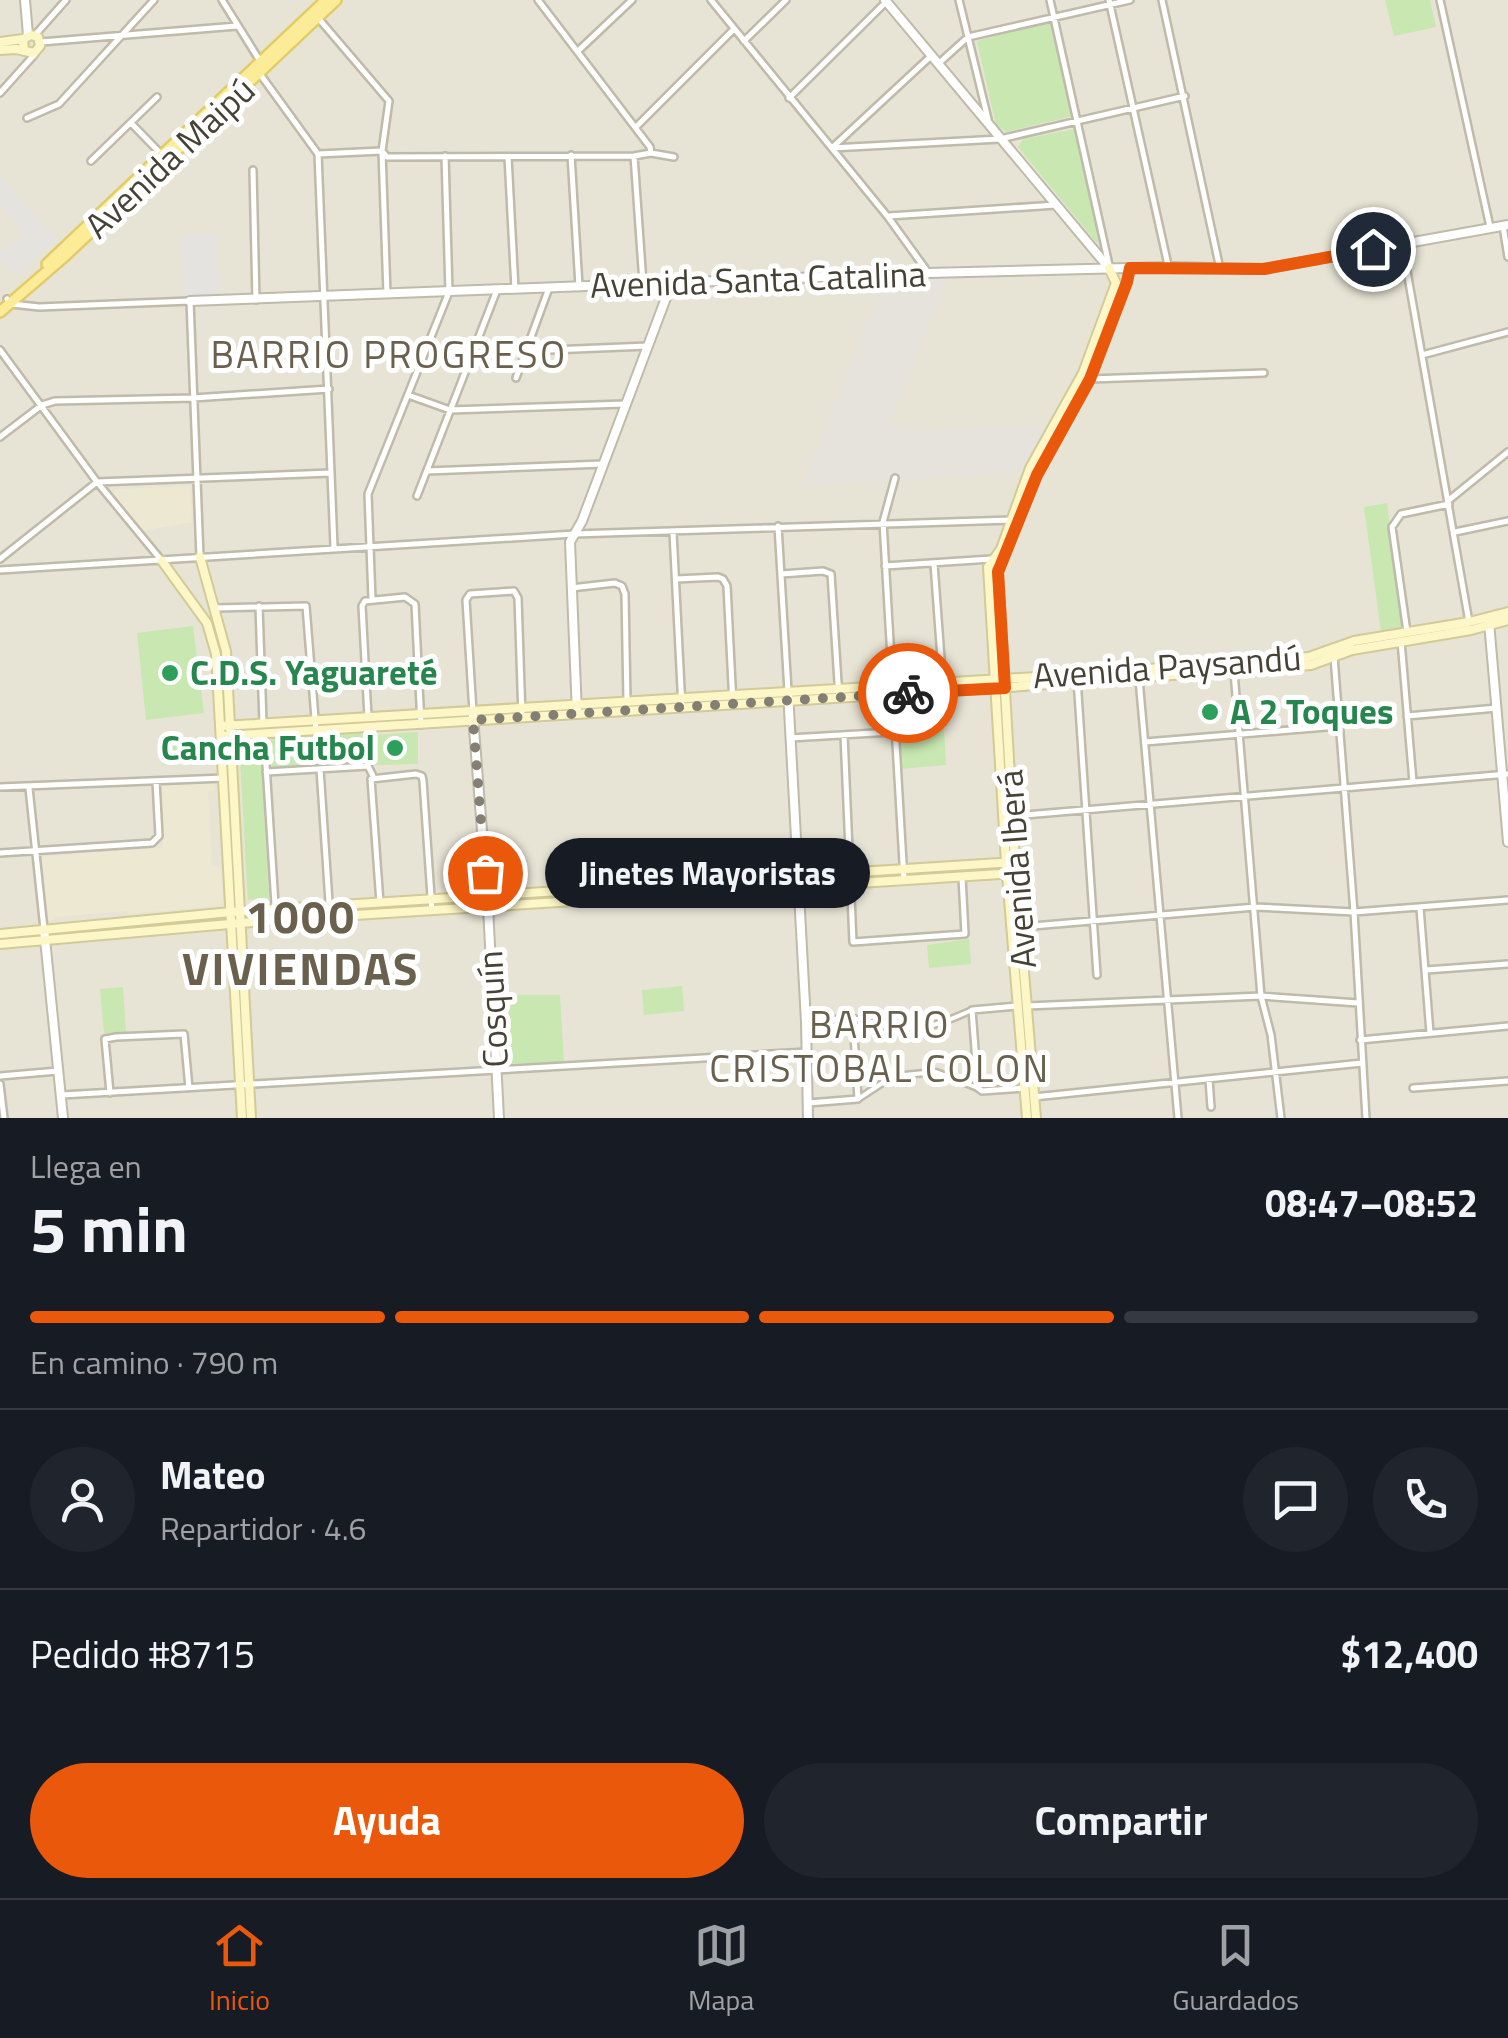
<!DOCTYPE html>
<html lang="es">
<meta charset="utf-8">
<style>
:root{--surface:#171b24;--page:#20242c;--text:#f1f3f6;--muted:#9ea1a6;--line:#363941;--accent:#ea580c}
body{margin:0;font-family:"Titillium Web",sans-serif;background:var(--page);color:var(--text);height:100vh;display:flex;flex-direction:column;font-size:38px;white-space:nowrap}
*{box-sizing:border-box;margin:0}
p{font-size:32px;color:var(--muted)}
.icon{flex:none;width:55px;height:55px;fill:none;stroke:currentColor;stroke-width:2;stroke-linecap:round;stroke-linejoin:round}
.map{position:relative;height:1118px;overflow:hidden}
.drawer{display:flex;flex-direction:column;background:var(--surface);flex:1}
.drawer>*{flex:none}
.pin{position:absolute;display:grid;place-items:center;width:85px;height:85px;color:#fff;margin:-42px;border:5px solid #fff;border-radius:50%;box-shadow:0 2px 10px #0007}
.courier{position:absolute;display:grid;place-items:center;width:100px;height:100px;margin:-50px;border:8px solid #ea580c;border-radius:50%;background:#fff;color:#222;box-shadow:0 2px 12px #0007}
.bubble{position:absolute;height:70px;border-radius:35px;background:var(--surface);box-shadow:0 2px 8px #0004;font-size:32px;font-weight:700;line-height:70px;text-align:center}
.overview em{font-style:normal;font-weight:700}
.overview div{display:flex;flex-direction:column-reverse}
.overview{display:flex;align-items:center;justify-content:space-between;height:170px;padding:0 30px}
h1{font-size:65px;font-weight:700;line-height:75px}
.bar{display:grid;grid-template-columns:repeat(4,1fr);gap:15px 10px;align-content:center;height:120px;padding:0 30px}
.bar i{height:12px;border-radius:8px;background:var(--line)}
.bar .current{background:var(--accent)}
.bar p{grid-column:span 4}
.line{display:flex;align-items:center;gap:25px;padding:0 30px;border-top:2px solid var(--line)}
.line div{flex:1}
.round{display:grid;place-items:center;flex:none;width:105px;height:105px;border-radius:52px;background:var(--page)}
.cta{display:flex;gap:20px;margin-top:auto;padding:20px 30px}
.cta a{flex:1;height:115px;border-radius:60px;background:var(--accent);color:#fff;font-size:40px;font-weight:700;line-height:115px;text-align:center}
.cta a+a{background:var(--page);color:var(--text)}
.menu{display:flex;justify-content:space-around;align-items:center;height:140px;border-top:2px solid var(--line);background:var(--surface);font-size:28px;color:var(--muted)}
.menu a{display:grid;justify-items:center;gap:5px}
.menu .current{color:var(--accent)}
.map>svg:first-child{display:block}
</style>
<div class="map">
<svg width="1508" height="1118" viewBox="0 0 1508 1118">
<rect width="100%" height="100%" fill="#f3f1e7"/>
<path fill="#e7e4d5" d="M0 0H1508V1118H0Z"/>
<path fill="#e6e2dc" d="M948 278 890 422 910 430 1048 426 1023 473 802 486 883 279Z"/>
<path fill="#ece8d1" d="M190 486 192 522 142 531 113 494 116 489Z
M215 781V791L208 792 212 865 221 869 223 901 219 906 127 914 126 911 55 917 54 920 48 921 41 857 163 847 161 784Z"/>
<path fill="#c8e7b1" d="M1385 0H1430L1436 27 1394 36Z
M1048 22 1053 23 1073 116 1006 132 996 125 977 41Z
M1075 129 1101 238 1097 243 1018 147 1023 139Z
M1387 503 1404 628 1381 632 1364 507Z
M193 626 204 713 146 720 137 633Z
M942 692 946 765 899 769 893 697Z
M372 732 373 735 418 732V764L373 765 372 762 272 768 271 738Z
M206 737 208 762 163 765 161 740Z
M260 741 269 898 248 900 239 742Z
M969 939 971 964 929 968 927 945Z
M682 986 684 1011 644 1015 642 990Z
M123 987 126 1032 104 1033 100 989Z
M495 995H560L564 1062 502 1064Z"/>
<path fill="#e4e3df" d="M0 176 57 241 15 276 0 259V251L12 241 21 242 23 232 0 205Z
M217 234 219 295 183 296 181 235Z"/>
<g fill="none" stroke-linecap="round" stroke-linejoin="round">
<defs>
<path id="pedestrian" d="M853 1018C906 1034 921 1033 972 1010
M858 1099 893 1076 936 1072 978 1088"/>
<path id="minor" d="M222 0 260 61
M538 0 650 147 651 153
M711 0 888 217 927 271
M959 0 988 119
M1050 0 1109 265
M1109 0 1168 265
M1162 0 1220 269
M1440 0 1490 227
M319 19 389 101 382 151 387 294
M35 35 66 0
M744 41 786 0
M41 42 237 26
M578 51 632 0
M938 64 968 37 1130 0
M260 74 318 154 334 547
M0 93 35 54
M789 98 886 2
M27 118 59 104 154 0
M131 123 164 157
M636 127 734 29
M834 146 931 56
M832 148 1000 139 1185 96
M318 154 382 151 387 157 634 156 651 153 674 157
M571 155 579 286
M634 156 643 283
M508 157 515 289
M91 161 157 97
M253 170 256 300
M889 216 1056 205
M1503 226 1508 257
M1402 243 1469 622
M7 299 11 304 39 307 190 301 200 557
M0 350 97 482 162 561
M526 351 648 346
M1422 355 1508 332
M516 378 549 288
M1090 379 1264 373
M408 395 450 410 625 404
M0 437 42 405 55 401 193 398 329 389
M427 471 603 464
M895 478 883 522 904 880
M417 496 497 290
M1449 500 1508 452
M778 526 788 691
M673 532 682 708
M1455 532 1508 521
M0 559 97 482 331 473
M934 564 943 685
M885 566 991 559
M0 570 574 534 1011 520
M781 574 823 571 831 574 839 698
M676 579 718 577 723 579 727 586 733 705
M571 588 615 583 622 586 625 594 627 701
M372 599 368 494 449 292 445 156
M259 606 263 723
M216 608 306 606 316 731
M1407 632 1392 527 1401 514 1449 504
M1401 641 1413 782
M1334 657 1354 912 1366 1118
M1234 672 1261 996 1271 1035 1281 1118
M1077 679 1097 975
M1139 679 1178 1118
M473 712 466 600 470 594 514 591 518 598 522 717
M1407 716 1497 708
M368 717 362 606 365 601 405 597 415 604 421 725
M264 734 276 920
M844 735 853 942 965 934 962 877
M790 738 892 732
M1145 742 1338 726
M320 769 330 917
M266 772 368 766 373 776
M0 787 224 778
M29 788 44 929
M1013 816 1508 774
M0 853 152 843 159 836 156 781
M380 903 371 779 416 774 422 776 423 781 432 911
M1420 908 1430 1033
M1021 927 1255 907 1354 912 1508 900
M1426 970 1508 964
M1017 1006 972 1010 978 1088 982 1091 1025 1088
M1027 1006 1261 996 1358 1003
M806 1022 853 1018 858 1099 808 1103
M1360 1040 1508 1026
M0 1076 58 1071
M1209 1079 1211 1107
M0 1084 4 1118
M1413 1088 1508 1081
M110 1093 105 1039 116 1037 184 1034 189 1088
M62 1095 807 1052
M1034 1097 1362 1063"/>
<path id="tertiary" d="M25 0 28 35
M885 0 1109 268
M190 301 928 273 1169 267 1263 269 1508 225
M1489 622 1508 842
M788 691 806 1022 808 1118
M577 714 570 542 582 521 672 282
M473 716 488 907 499 1118
M44 929 63 1118"/>
<path id="secondary" d="M0 42 23 39
M0 50 16 49 34 53 40 46 38 37 31 35 23 39 24 51
M200 557 226 651 251 1118
M162 561 207 623 216 654 242 1118
M221 726 1053 676 1309 657 1354 641 1469 622 1508 612
M222 736 996 688 1311 665 1352 650 1471 630 1508 620
M0 934 231 912 1015 862
M0 944 276 920 1016 873
M1027 1118 1006 863 988 567 1001 549 1030 468 1083 373 1116 283 1109 268
M1036 1118 1015 862 998 571 1037 475 1090 379 1127 282 1129 269"/>
<path id="primary" d="M47 264 326 0
M0 312 66 255 336 0"/>
</defs>
<use href="#pedestrian" stroke="#bfbaaa" stroke-width="9"/>
<use href="#minor" stroke="#bfbaaa" stroke-width="10"/>
<use href="#tertiary" stroke="#bfbaaa" stroke-width="12"/>
<use href="#secondary" stroke="#d2ca98" stroke-width="12"/>
<use href="#primary" stroke="#e1cc67" stroke-width="14"/>
<use href="#pedestrian" stroke="#fff" stroke-width="4"/>
<use href="#minor" stroke="#fff" stroke-width="5"/>
<use href="#tertiary" stroke="#fff" stroke-width="8"/>
<use href="#secondary" stroke="#fdf7c7" stroke-width="8"/>
<use href="#primary" stroke="#fcec97" stroke-width="9"/>
</g>
<g fill="none" stroke-linecap="round" stroke-linejoin="round">
<path stroke="#837f74" stroke-width="10" stroke-dasharray="0 18" d="M485 873 473 720 908 693"/>
<path stroke="#ea580c" stroke-width="12" d="M908 693 1005 688 998 572 1037 475 1090 379 1127 282 1130 268 1264 269 1373 249"/>
</g>
<g fill="#2e9e5b" stroke="#fff" stroke-width="4">
<circle cx="170" cy="673" r="10"/>
<circle cx="1210" cy="712" r="10"/>
<circle cx="395" cy="748" r="10"/>
</g>
<g text-anchor="middle" stroke-width="10" stroke-linejoin="round" paint-order="stroke">
<g font-size="35" fill="#464236" stroke="#fff">
<text transform="translate(170 158) rotate(-43)" y="12">Avenida Maipú</text>
<text transform="translate(758 280) rotate(-2)" y="12">Avenida Santa Catalina</text>
<text transform="translate(1167 667) rotate(-4)" y="12">Avenida Paysandú</text>
<text transform="translate(1017 869) rotate(-94)" y="12">Avenida Iberá</text>
<text transform="translate(493 1009) rotate(-93)" y="12">Cosquín</text>
</g>
<g font-size="35" font-weight="bold" fill="#27864d" stroke="#fff" text-anchor="start">
<text x="190" y="685">C.D.S. Yaguareté</text>
<text x="1230" y="724">A 2 Toques</text>
<text x="375" y="760" text-anchor="end">Cancha Futbol</text>
</g>
<g font-size="38" letter-spacing="2.5" fill="#69614e" stroke="#fff">
<text x="389" y="368">BARRIO PROGRESO</text>
<text x="880" y="1038">BARRIO<tspan x="880" dy="44">CRISTOBAL COLON</tspan></text>
</g>
<g font-size="45" font-weight="bold" letter-spacing="2.5" fill="#69614e" stroke="#fff">
<text x="301" y="933">1000<tspan x="301" dy="52">VIVIENDAS</tspan></text>
</g>
</g>
</svg>
<div class="pin" style="left:485px;top:873px;background:#ea580c"><svg class="icon" aria-label="bag" viewBox="0 0 24 24"><path d="M5 8h14l-1 12H6zM9 8a3 3 0 0 1 6 0"/></svg></div>
<div class="pin" style="left:1373px;top:249px;background:#1f2937"><svg class="icon" aria-label="home" viewBox="0 0 24 24"><path d="M3 11l9-7 9 7M6 9v11h12V9"/></svg></div>
<div class="courier" style="left:908px;top:693px"><svg class="icon" aria-label="bike" viewBox="0 0 24 24"><circle cx="6" cy="16" r="4"/><circle cx="18" cy="16" r="4"/><path d="M6 16l4-8h5l3 8M10 8l3 8H6M13 5h3"/></svg></div>
<div class="bubble" style="left:545px;top:838px;width:325px">Jinetes Mayoristas</div>
</div>
<section class="drawer">
<div class="overview"><div><h1>5 min</h1><p>Llega en</p></div><em>08:47–08:52</em></div>
<div class="bar"><i class="current"></i><i class="current"></i><i class="current"></i><i></i><p>En camino · 790 m</p></div>
<div class="line" style="height:180px"><a class="round"><svg class="icon" aria-label="person" viewBox="0 0 24 24"><circle cx="12" cy="8" r="4"/><path d="M4 21q1-7 8-7t8 7"/></svg></a><div><b>Mateo</b><p>Repartidor · 4.6</p></div><a class="round"><svg class="icon" aria-label="chat" viewBox="0 0 24 24"><path d="M4 5h16v11H9l-5 4z"/></svg></a><a class="round"><svg class="icon" aria-label="phone" viewBox="0 0 24 24"><path d="M5 4h4l2 5-3 2q2 4 5 5l2-3 5 2v4C11 20 4 13 5 4z"/></svg></a></div>
<div class="line" style="height:130px"><div>Pedido #8715</div><b>$12,400</b></div>
<div class="cta"><a>Ayuda</a><a>Compartir</a></div>
</section>
<nav class="menu">
<a class="current"><svg class="icon" aria-label="home" viewBox="0 0 24 24"><path d="M3 11l9-7 9 7M6 9v11h12V9"/></svg>Inicio</a>
<a><svg class="icon" aria-label="map" viewBox="0 0 24 24"><path d="M3 6l6-2 6 2 6-2v14l-6 2-6-2-6 2zM9 4v14M15 6v14"/></svg>Mapa</a>
<a><svg class="icon" aria-label="saved" viewBox="0 0 24 24"><path d="M7 4h10v16l-5-4-5 4z"/></svg>Guardados</a>
</nav>
